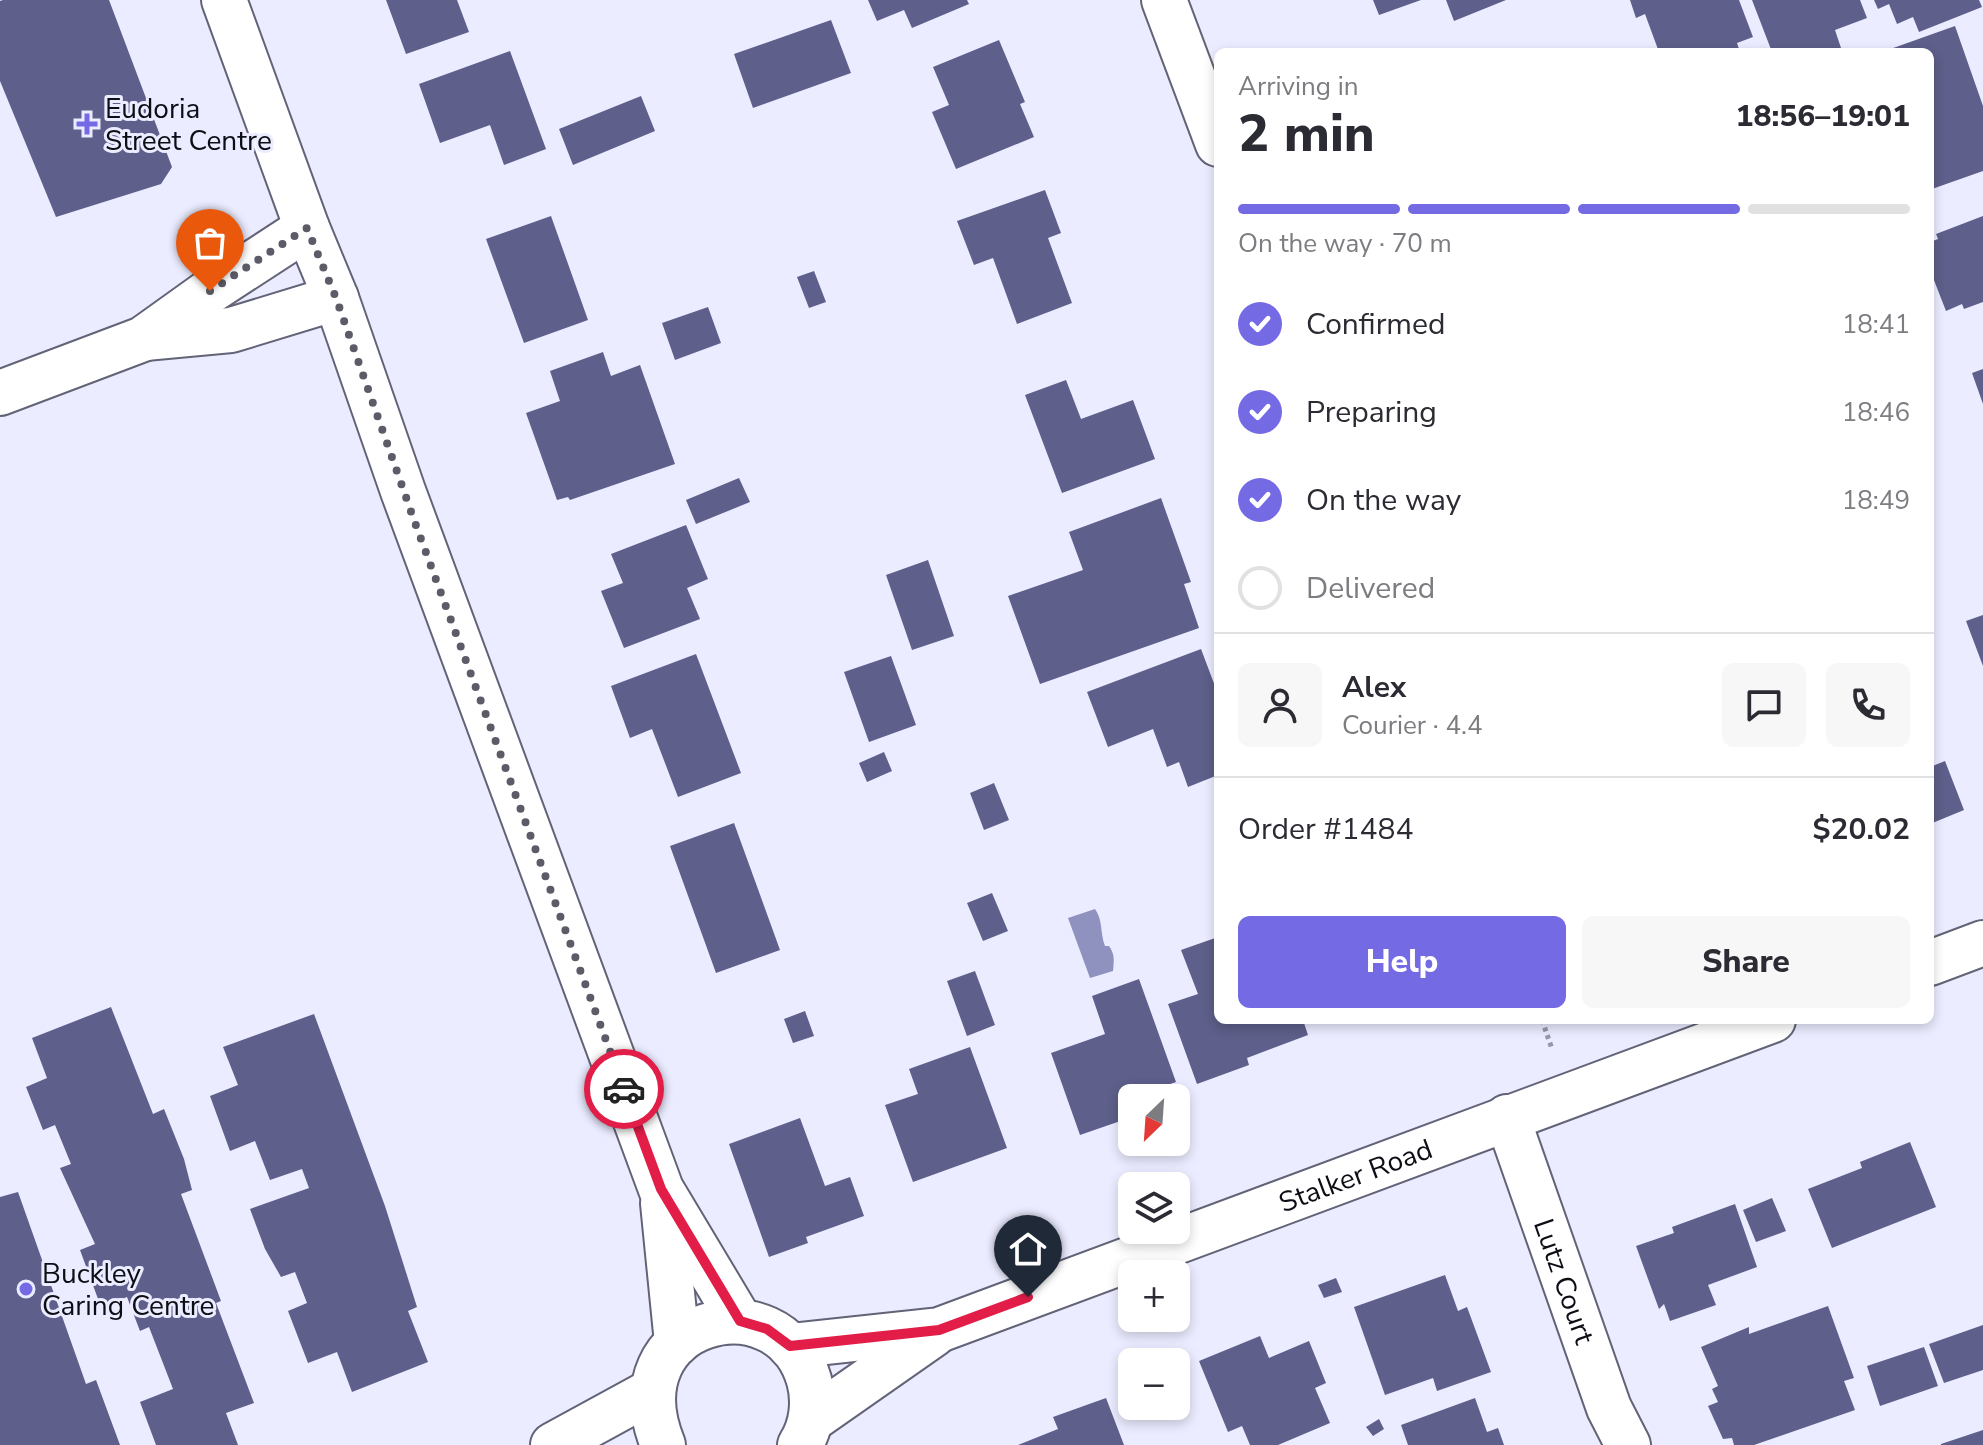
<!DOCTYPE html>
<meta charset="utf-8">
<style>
:root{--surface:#fff;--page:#f7f7f7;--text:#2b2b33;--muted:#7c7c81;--line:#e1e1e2;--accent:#746ae4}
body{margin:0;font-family:"Nunito Sans",sans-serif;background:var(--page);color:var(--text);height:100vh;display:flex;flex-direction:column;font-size:30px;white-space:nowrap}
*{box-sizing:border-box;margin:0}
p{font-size:26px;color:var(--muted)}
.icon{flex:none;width:44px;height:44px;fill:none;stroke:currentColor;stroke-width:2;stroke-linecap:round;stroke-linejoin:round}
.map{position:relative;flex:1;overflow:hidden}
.drawer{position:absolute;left:1214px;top:48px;width:720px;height:976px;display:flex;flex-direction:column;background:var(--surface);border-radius:12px;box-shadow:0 4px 12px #0003}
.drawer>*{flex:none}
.needle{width:52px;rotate:205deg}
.buttons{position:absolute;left:1118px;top:1084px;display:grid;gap:16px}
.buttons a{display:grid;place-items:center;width:72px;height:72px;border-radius:12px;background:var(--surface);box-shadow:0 4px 12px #0003;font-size:40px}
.pin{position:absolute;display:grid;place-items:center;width:68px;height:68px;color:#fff;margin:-82px -34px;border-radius:50% 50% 50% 0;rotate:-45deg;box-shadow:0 0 8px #0007}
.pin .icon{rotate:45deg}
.courier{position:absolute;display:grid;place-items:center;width:80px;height:80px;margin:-40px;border:6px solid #e11d48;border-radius:50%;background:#fff;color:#222;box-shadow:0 2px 10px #0007}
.head em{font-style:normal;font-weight:800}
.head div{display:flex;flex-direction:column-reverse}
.head{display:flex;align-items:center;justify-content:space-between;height:136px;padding:0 24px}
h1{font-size:52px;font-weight:800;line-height:60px}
.bar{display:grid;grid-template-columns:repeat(4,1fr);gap:12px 8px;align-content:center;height:96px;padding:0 24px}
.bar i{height:10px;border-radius:6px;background:var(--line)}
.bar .current{background:var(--accent)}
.bar p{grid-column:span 4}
.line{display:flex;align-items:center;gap:20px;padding:0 24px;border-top:2px solid var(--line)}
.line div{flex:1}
.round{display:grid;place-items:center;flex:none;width:84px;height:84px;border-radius:12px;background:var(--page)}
ol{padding:0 24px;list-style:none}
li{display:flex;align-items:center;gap:24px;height:88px}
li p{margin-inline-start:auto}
li .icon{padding:8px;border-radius:50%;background:var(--accent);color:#fff;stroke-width:4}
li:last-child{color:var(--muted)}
li i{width:44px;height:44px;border:4px solid var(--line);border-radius:50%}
.action{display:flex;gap:16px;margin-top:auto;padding:16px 24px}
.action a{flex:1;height:92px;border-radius:12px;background:var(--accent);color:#fff;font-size:32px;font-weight:800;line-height:92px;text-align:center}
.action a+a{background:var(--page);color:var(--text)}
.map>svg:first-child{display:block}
</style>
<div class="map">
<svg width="1983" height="1445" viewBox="0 0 1983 1445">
<rect width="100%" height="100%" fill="#ebecff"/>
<path fill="#8f91bf" d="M1095 909C1103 920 1100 933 1105 946H1109C1115 954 1114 961 1113 971L1090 978 1068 918Z"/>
<path fill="#5e5f8a" d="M3 0H109L172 167 161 184 56 217 0 81V1Z
M386 0H457L469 32 406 54Z
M868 0H967L969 4 912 28 904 10 877 21Z
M1373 0H1421L1379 15Z
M1446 0H1506L1454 21Z
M1630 0H1739L1753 37 1737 43 1740 52H1659L1645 14 1636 18Z
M1752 0H1860L1867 18 1835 30 1841 48 1829 52H1772Z
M1874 0H1979L1982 7 1919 32 1913 17 1897 24 1889 4 1878 9Z
M831 20 851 73 753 108 734 54Z
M1955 26 1983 106V171L1932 189 1930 52H1882Z
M999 40 1025 102 1020 104 1034 137 956 169 932 112 949 105 933 67Z
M510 51 546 149 504 165 490 125 440 143 419 84Z
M641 96 655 131 573 165 559 129Z
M1045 190 1061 233 1048 238 1072 303 1017 324 993 258 974 265 957 221Z
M551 216 588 320 524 343 486 239Z
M1983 216V302L1964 309 1962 304 1946 311 1930 270V242L1938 239 1936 234Z
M814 271 826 302 809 308 797 277Z
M708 307 721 343 675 360 662 323Z
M603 352 611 376 640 365 675 464 570 500 568 497 557 500 526 413 560 401 550 371Z
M1983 369V404L1972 373Z
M1066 380 1081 419 1133 400 1155 459 1062 493 1025 395Z
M739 478 750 502 696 524 686 500Z
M1161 498 1191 582 1184 584 1199 628 1040 684 1008 596 1083 570 1069 532Z
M686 525 708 579 687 588 700 619 624 648 601 591 623 583 611 554Z
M928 560 954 636 912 650 886 575Z
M1983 615V666L1966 621Z
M1201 649 1218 694V707L1214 708 1218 718V775L1188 787 1179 762 1167 767 1153 729 1108 747 1087 692Z
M696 654 741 773 678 797 652 729 630 738 611 686Z
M891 656 916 725 869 742 844 672Z
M884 752 892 771 867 782 859 763Z
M1945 761 1964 810 1930 824V767Z
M994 783 1009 820 984 830 970 793Z
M734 823 780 950 716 973 670 846Z
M992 893 1008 931 983 941 967 903Z
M1218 937V1020H1303L1308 1035 1247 1058 1249 1065 1197 1084 1168 1004 1198 994 1181 950Z
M975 971 995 1025 967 1036 947 981Z
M1139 979 1176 1082 1133 1097 1132 1117 1080 1135 1051 1053 1105 1034 1092 996Z
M111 1007 153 1114 164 1109 184 1159 192 1190 181 1194 221 1301 216 1303 254 1403 226 1413 238 1445H156L140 1402 173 1389 149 1327 140 1331 127 1297 101 1307 80 1250 95 1244 60 1168 71 1164 55 1125 43 1130 26 1087 47 1078 32 1038Z
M805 1011 814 1036 793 1043 784 1019Z
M314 1014 385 1206 417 1307 408 1311 428 1362 352 1392 337 1352 308 1363 288 1311 307 1303 295 1272 281 1277 265 1249 250 1209 309 1188 302 1169 270 1180 255 1141 230 1151 210 1096 238 1085 223 1047Z
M970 1047 1007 1148 913 1182 885 1105 918 1094 909 1069Z
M800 1118 825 1186 850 1177 864 1216 806 1237 808 1243 769 1257 729 1144Z
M1910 1142 1936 1207 1832 1248 1808 1189 1862 1168 1860 1162Z
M18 1192 86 1384 96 1380 120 1445H0V1197Z
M1772 1198 1786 1231 1756 1242 1743 1210Z
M1735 1204 1757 1267 1708 1285 1716 1305 1670 1321 1664 1304 1659 1309 1636 1246 1674 1233 1672 1227Z
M1445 1275 1458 1311 1467 1307 1491 1372 1437 1391 1433 1378 1385 1395 1354 1307Z
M1336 1278 1342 1292 1324 1298 1318 1285Z
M1828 1306 1854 1378 1844 1381 1855 1410 1754 1445H1734L1732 1438 1723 1439 1708 1406 1718 1402 1712 1389 1718 1386 1701 1347 1749 1327V1334Z
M1983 1325V1370L1944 1383 1929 1344Z
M1260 1336 1269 1358 1309 1341 1326 1383 1315 1388 1330 1423 1278 1445H1250L1242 1426 1228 1432 1199 1361Z
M1924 1347 1938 1386 1880 1406 1867 1366Z
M1106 1398 1124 1445H1018L1058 1429 1053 1417Z
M1475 1398 1487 1432 1498 1428 1504 1445H1408L1401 1425Z
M1379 1419 1384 1429 1373 1436 1366 1427Z
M1983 1430V1445H1941V1444Z"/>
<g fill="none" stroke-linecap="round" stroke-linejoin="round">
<defs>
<g id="minor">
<path d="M1164 0 1218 144"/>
<path d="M145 338 231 330 336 298"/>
<path d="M0 393 143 339 210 291 307 228"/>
<path id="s1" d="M1507 1117 1609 1408 1628 1445"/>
</g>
<g id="secondary">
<path d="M224 0 307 228 336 298 403 491 661 1189 740 1321"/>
<path d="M1930 963 1983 943"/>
<path d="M663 1203 677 1343"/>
<path id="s2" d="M790 1346 939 1330 1773 1020"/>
<path d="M811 1420 934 1334"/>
<path d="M553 1445 652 1391"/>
<path d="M663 1445C611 1318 780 1277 809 1380 815 1402 812 1426 800 1445"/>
</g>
</defs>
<use href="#minor" stroke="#626377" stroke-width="48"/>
<use href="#secondary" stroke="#626377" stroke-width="48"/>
<path stroke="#9798a7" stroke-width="5" stroke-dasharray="4 4" stroke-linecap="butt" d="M1542 1020 1552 1049"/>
<use href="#minor" stroke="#fff" stroke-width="44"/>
<use href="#secondary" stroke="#fff" stroke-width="44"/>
</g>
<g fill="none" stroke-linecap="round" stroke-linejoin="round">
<path stroke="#5b5c67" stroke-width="8" stroke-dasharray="0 14.4" d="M210 291 307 228 336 298 414 520 624 1089"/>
<path stroke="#e11d48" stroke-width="10" d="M624 1089 661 1189 740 1321 767 1329 790 1346 939 1330 1028 1297"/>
</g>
<g fill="#746ae4" stroke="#ebecff" stroke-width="3">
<path d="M83 112h8v8h8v8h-8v8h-8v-8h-8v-8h8z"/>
<circle cx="26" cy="1289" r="8"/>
</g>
<g text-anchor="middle" stroke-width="6" stroke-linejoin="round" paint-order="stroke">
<g font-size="28" fill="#0d0e15" stroke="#ebecff" text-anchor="start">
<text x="105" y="118">Eudoria<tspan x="105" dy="32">Street Centre</tspan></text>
<text x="42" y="1283">Buckley<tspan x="42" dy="32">Caring Centre</tspan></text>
</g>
<g font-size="28" fill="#0d0e15" stroke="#ebecff">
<text dy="10" stroke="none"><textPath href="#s2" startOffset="594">Stalker Road</textPath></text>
<text dy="10" stroke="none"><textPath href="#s1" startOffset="174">Lutz Court</textPath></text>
</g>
</g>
</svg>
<div class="buttons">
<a><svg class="needle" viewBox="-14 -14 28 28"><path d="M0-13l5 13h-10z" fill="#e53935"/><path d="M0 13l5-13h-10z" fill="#7c7c81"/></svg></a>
<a><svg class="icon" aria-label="layers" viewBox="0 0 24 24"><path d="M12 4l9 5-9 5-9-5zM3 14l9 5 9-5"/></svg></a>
<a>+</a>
<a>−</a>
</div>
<div class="pin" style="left:210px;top:291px;background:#ea580c"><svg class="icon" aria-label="bag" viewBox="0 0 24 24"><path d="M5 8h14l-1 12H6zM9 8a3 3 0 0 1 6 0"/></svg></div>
<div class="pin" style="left:1028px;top:1297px;background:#1f2937"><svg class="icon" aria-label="home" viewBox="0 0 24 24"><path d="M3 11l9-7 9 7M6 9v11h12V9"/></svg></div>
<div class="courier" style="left:624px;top:1089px"><svg class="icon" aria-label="car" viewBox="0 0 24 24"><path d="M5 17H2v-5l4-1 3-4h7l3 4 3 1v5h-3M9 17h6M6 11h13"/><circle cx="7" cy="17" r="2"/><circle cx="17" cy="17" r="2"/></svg></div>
<section class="drawer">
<div class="head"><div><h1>2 min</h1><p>Arriving in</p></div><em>18:56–19:01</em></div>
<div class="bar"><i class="current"></i><i class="current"></i><i class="current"></i><i></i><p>On the way · 70 m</p></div>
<ol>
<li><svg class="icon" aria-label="check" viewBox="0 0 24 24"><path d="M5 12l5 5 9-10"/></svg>Confirmed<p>18:41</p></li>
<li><svg class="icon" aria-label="check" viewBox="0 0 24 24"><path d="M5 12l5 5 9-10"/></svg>Preparing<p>18:46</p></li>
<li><svg class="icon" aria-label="check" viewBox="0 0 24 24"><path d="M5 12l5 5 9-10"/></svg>On the way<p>18:49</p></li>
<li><i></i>Delivered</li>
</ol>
<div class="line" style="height:144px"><a class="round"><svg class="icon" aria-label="person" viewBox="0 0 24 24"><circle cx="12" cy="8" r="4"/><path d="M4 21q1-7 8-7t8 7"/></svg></a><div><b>Alex</b><p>Courier · 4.4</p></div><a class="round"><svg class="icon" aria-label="chat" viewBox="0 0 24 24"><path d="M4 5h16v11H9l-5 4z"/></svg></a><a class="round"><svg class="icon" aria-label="phone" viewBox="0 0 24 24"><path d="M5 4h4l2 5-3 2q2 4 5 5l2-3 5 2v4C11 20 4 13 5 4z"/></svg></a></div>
<div class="line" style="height:104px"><div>Order #1484</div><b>$20.02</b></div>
<div class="action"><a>Help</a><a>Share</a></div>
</section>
</div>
